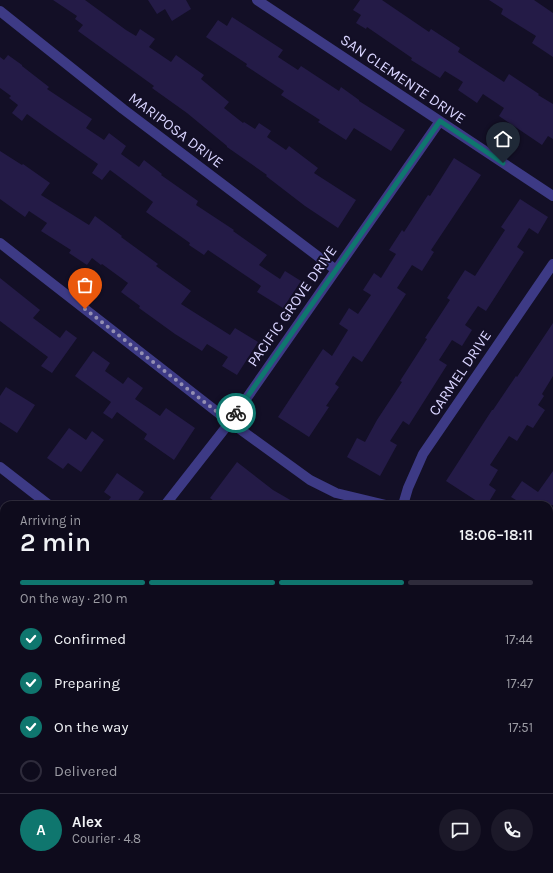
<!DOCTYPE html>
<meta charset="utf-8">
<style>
:root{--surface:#0e0b1c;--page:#1c1929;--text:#f1f3f6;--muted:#9b9ba3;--line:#2e2b3b;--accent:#0f766e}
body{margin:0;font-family:Karla,sans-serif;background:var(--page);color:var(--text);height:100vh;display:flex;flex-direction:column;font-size:15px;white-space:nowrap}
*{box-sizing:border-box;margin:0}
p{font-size:13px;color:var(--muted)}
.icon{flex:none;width:22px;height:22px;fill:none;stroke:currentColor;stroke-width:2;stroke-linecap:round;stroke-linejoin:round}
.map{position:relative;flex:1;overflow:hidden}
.sheet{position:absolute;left:0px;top:501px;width:553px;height:372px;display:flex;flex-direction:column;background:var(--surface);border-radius:12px 12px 0 0;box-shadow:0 1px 3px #0004,0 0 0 1px var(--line)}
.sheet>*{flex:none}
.pin{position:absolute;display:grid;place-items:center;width:34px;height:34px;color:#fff;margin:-41px -17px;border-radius:50% 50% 50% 0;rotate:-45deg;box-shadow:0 0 4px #0007}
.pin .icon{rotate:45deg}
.courier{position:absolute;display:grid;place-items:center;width:40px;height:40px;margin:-20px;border:3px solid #0f766e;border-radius:50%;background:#fff;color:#222;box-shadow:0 1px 5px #0007}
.overview em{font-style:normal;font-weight:600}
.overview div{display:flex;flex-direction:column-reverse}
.overview{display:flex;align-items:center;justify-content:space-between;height:68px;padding:0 20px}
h1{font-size:26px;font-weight:600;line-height:30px}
.bar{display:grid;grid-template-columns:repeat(4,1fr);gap:6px 4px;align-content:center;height:48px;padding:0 20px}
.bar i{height:5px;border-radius:3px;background:var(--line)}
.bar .current{background:var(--accent)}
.bar p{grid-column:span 4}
.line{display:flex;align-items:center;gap:10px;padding:0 20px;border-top:1px solid var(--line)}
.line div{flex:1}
.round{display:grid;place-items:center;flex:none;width:42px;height:42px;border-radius:21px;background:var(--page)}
ol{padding:0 20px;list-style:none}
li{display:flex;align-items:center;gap:12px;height:44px}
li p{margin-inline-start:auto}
li .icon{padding:4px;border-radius:50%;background:var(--accent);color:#fff;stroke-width:4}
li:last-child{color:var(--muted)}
li i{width:22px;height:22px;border:2px solid var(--line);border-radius:50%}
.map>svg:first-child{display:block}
</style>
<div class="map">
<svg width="553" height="873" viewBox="0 0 553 873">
<rect width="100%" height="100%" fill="#130f26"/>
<path fill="#241b47" d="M53 0H85L126 30 136 36 140 29 155 39 149 47 171 62 176 55 204 75 201 79 229 102 224 108 243 123 244 122 255 129 259 123 271 131 267 137 286 150 289 146 318 168 314 173 356 200 338 228 305 206 266 176 267 175 227 147V146L187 113 152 88 154 86 78 31 83 25 75 19 77 16Z
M148 0H186L191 9 172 21 165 9 157 14Z
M360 0H382L429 32 431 29 460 48 458 52 504 82 509 74 539 94 538 95 553 104V139L548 136 542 145 499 116 504 108 483 94 477 103 458 90 463 82 445 71 440 78 411 60 412 58 367 27 366 29 356 23 361 15 353 10Z
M489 0H534L553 13V57L532 43 536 36 501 14 503 9Z
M232 17 283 50 278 57 298 70 301 66 339 91 341 87 359 100V101L405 130 391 151 354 128 346 140 318 122 320 120 281 95 284 91 246 66 247 64 206 37 218 20 227 26Z
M8 55 22 65V66L49 87 47 89 92 119 86 128 104 140 109 133 126 146 121 154 139 167 144 160 162 174 161 175 198 201 196 205 234 230 233 231 267 255 259 265 280 279 285 271 301 281 283 308 257 292 261 286 208 250 204 255 189 245 190 243 146 212 153 202 110 170 102 180 92 173 98 164 45 127 27 114 22 121 12 113 18 105 9 98 11 96 0 88V57L4 60Z
M0 151 22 165 23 164 50 183 41 195 89 225 95 216 122 236 121 237 158 264 156 266 191 291 181 304 230 335 235 328 258 342 237 375 222 366 228 357 207 344 202 351 175 334 139 308 140 306 121 292 128 283 102 264 101 265 92 258 87 265 69 253 71 250 41 231 47 223 29 211 25 217 0 199Z
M454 158 481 175 431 250 434 252 422 271 412 265 397 288 406 294 362 362 353 356 335 384 339 387 326 406 329 407 309 437 278 417 323 349 332 356 348 330 339 324 349 308 358 314 371 295 363 290 374 273 381 278 396 254 389 250 402 230 404 232 428 195 430 196Z
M520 199 548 217 538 234 529 228 517 247 524 252 486 311 478 306 465 325 472 330 462 346 452 340 439 360 447 365 409 425 403 421 390 441 397 445 380 476 347 457 357 438 365 442 377 420 402 382 400 381 427 339 425 338 450 300 447 298 465 270 475 276 505 230 501 227Z
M0 278 40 310 33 318 60 338 66 330 77 338 52 373 41 366 48 357 0 321Z
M553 323V376L542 394 544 396 538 405 545 410 533 428 527 425 517 441 509 436 490 465 498 470 489 485 496 490 487 505H483L446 481 492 410H493L516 376 517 377Z
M93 351 110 363 105 371 123 384 128 377 143 388 135 399 160 416 166 408 195 428 174 460 144 439 147 434 117 412 112 419 103 413 111 402 75 376Z
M6 387 35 405 17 433 0 422V396Z
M69 428 86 440 92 431 104 440 81 472 68 463 63 469 47 458Z
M237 462 273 490 299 505H219L210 498Z
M553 471V505H524L511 497 522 481 538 492Z
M117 473 144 492 135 505H105L111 497 104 492Z"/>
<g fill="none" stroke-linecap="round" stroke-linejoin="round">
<path stroke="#3d3a85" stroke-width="10" d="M257 0 553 196
M0 11 123 109 336 270
M0 243 230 422 310 480 336 493 386 505
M0 467 49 505
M165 505 230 422 440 121
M403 505 408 488 423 454 553 264
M549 546H553"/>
<path stroke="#6f6bff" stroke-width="10" d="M549 766 553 760
M477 873 480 869"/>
</g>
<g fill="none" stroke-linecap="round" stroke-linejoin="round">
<path stroke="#948fb3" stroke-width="4" stroke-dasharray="0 7.2" d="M85 309 230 422 236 413"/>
<path stroke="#0f766e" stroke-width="5" d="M236 413 440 121 503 163"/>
</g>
<g text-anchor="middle" stroke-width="4" stroke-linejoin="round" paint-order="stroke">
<g font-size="15" fill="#d9d4ff" stroke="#130f26">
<text transform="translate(403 79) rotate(34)" y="5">SAN CLEMENTE DRIVE</text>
<text transform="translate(176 130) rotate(37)" y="5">MARIPOSA DRIVE</text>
<text transform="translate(292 306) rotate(-55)" y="5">PACIFIC GROVE DRIVE</text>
<text transform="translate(460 373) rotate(-56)" y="5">CARMEL DRIVE</text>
</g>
</g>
</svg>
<div class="pin" style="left:85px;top:309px;background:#ea580c"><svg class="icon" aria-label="bag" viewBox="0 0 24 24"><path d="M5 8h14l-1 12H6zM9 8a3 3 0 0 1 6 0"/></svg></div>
<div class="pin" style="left:503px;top:163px;background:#1f2937"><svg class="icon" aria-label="home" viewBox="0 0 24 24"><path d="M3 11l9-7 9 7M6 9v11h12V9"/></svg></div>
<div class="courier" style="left:236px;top:413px"><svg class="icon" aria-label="bike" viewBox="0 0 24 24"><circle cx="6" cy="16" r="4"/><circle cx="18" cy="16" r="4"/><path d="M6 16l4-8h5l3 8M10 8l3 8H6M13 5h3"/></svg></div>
<section class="sheet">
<div class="overview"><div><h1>2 min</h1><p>Arriving in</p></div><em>18:06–18:11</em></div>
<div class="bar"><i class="current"></i><i class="current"></i><i class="current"></i><i></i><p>On the way · 210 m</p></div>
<ol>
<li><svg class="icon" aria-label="check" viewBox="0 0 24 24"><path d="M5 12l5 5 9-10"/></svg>Confirmed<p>17:44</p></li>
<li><svg class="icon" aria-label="check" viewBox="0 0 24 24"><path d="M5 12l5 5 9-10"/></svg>Preparing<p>17:47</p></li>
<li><svg class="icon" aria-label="check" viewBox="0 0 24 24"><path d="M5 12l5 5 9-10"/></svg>On the way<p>17:51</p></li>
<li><i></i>Delivered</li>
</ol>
<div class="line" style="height:72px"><b class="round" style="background:var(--accent);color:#fff">A</b><div><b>Alex</b><p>Courier · 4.8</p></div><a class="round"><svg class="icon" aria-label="chat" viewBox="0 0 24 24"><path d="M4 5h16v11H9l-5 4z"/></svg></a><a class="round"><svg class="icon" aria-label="phone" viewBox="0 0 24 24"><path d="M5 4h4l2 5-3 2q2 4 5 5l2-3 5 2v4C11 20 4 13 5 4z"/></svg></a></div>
</section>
</div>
